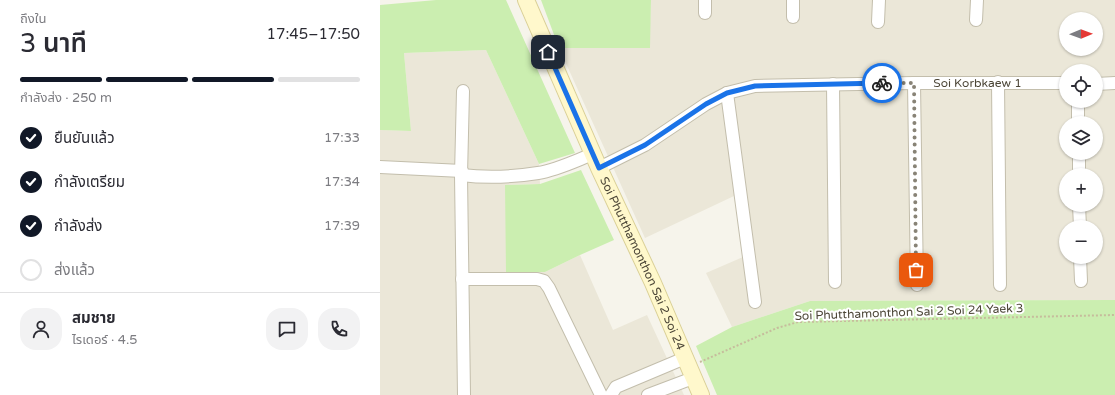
<!DOCTYPE html>
<html lang="th">
<meta charset="utf-8">
<style>
:root{--surface:#fff;--page:#f2f2f3;--text:#2b2b33;--muted:#7c7c81;--line:#e1e1e2;--accent:#111827}
body{margin:0;font-family:"Varela Round","Noto Sans Thai",sans-serif;background:var(--page);color:var(--text);height:100vh;display:flex;flex-direction:column;font-size:15px;white-space:nowrap}
*{box-sizing:border-box;margin:0}
p{font-size:13px;color:var(--muted)}
.icon{flex:none;width:22px;height:22px;fill:none;stroke:currentColor;stroke-width:2;stroke-linecap:round;stroke-linejoin:round}
.map{position:relative;flex:1;overflow:hidden}
.panel{display:flex;flex-direction:column;background:var(--surface);width:380px}
.panel>*{flex:none}
.needle{width:26px;rotate:89deg}
.tools{position:absolute;left:679px;top:12px;display:grid;gap:8px}
.tools a{display:grid;place-items:center;width:44px;height:44px;border-radius:50%;background:var(--surface);box-shadow:0 1px 3px #0004;font-size:20px}
.pin{position:absolute;display:grid;place-items:center;width:34px;height:34px;color:#fff;margin:-17px;border-radius:8px;box-shadow:0 2px 6px #0006}
.courier{position:absolute;display:grid;place-items:center;width:40px;height:40px;margin:-20px;border:3px solid #1a73e8;border-radius:50%;background:#fff;color:#222;box-shadow:0 1px 5px #0007}
.summary em{font-style:normal;font-weight:600}
.summary div{display:flex;flex-direction:column-reverse}
.summary{display:flex;align-items:center;justify-content:space-between;height:68px;padding:0 20px}
h1{font-size:26px;font-weight:600;line-height:30px}
.bar{display:grid;grid-template-columns:repeat(4,1fr);gap:6px 4px;align-content:center;height:48px;padding:0 20px}
.bar i{height:5px;border-radius:3px;background:var(--line)}
.bar .selected{background:var(--accent)}
.bar p{grid-column:span 4}
.line{display:flex;align-items:center;gap:10px;padding:0 20px;border-top:1px solid var(--line)}
.line div{flex:1}
.round{display:grid;place-items:center;flex:none;width:42px;height:42px;border-radius:16px;background:var(--page)}
ol{padding:0 20px;list-style:none}
li{display:flex;align-items:center;gap:12px;height:44px}
li p{margin-inline-start:auto}
li .icon{padding:4px;border-radius:50%;background:var(--accent);color:#fff;stroke-width:4}
li:last-child{color:var(--muted)}
li i{width:22px;height:22px;border:2px solid var(--line);border-radius:50%}
main{display:flex;flex:1;min-height:0}
.map>svg:first-child{display:block}
</style>
<main>
<section class="panel">
<div class="summary"><div><h1>3 นาที</h1><p>ถึงใน</p></div><em>17:45–17:50</em></div>
<div class="bar"><i class="selected"></i><i class="selected"></i><i class="selected"></i><i></i><p>กำลังส่ง · 250 m</p></div>
<ol>
<li><svg class="icon" aria-label="check" viewBox="0 0 24 24"><path d="M5 12l5 5 9-10"/></svg>ยืนยันแล้ว<p>17:33</p></li>
<li><svg class="icon" aria-label="check" viewBox="0 0 24 24"><path d="M5 12l5 5 9-10"/></svg>กำลังเตรียม<p>17:34</p></li>
<li><svg class="icon" aria-label="check" viewBox="0 0 24 24"><path d="M5 12l5 5 9-10"/></svg>กำลังส่ง<p>17:39</p></li>
<li><i></i>ส่งแล้ว</li>
</ol>
<div class="line" style="height:72px"><a class="round"><svg class="icon" aria-label="person" viewBox="0 0 24 24"><circle cx="12" cy="8" r="4"/><path d="M4 21q1-7 8-7t8 7"/></svg></a><div><b>สมชาย</b><p>ไรเดอร์ · 4.5</p></div><a class="round"><svg class="icon" aria-label="chat" viewBox="0 0 24 24"><path d="M4 5h16v11H9l-5 4z"/></svg></a><a class="round"><svg class="icon" aria-label="phone" viewBox="0 0 24 24"><path d="M5 4h4l2 5-3 2q2 4 5 5l2-3 5 2v4C11 20 4 13 5 4z"/></svg></a></div>
</section>
<div class="map">
<svg width="735" height="395" viewBox="0 0 735 395">
<rect width="100%" height="100%" fill="#f6f4eb"/>
<path fill="#ebe7d8" fill-rule="evenodd" d="M271 0H735V300L430 301 352 327 326 273 363 257 354 196 265 238 179 48H269ZM686 19H716V49H686ZM686 71H716V101H686ZM686 123H716V153H686ZM686 175H716V205H686ZM686 227H716V257H686Z
M106 50 159 164 160 184 125 185 165 272 200 255 233 330 267 315 304 395H0V130L31 131 24 53Z"/>
<path fill="#cbeeb0" d="M56 0H126L195 153 159 164 106 50 24 53 31 131 0 130V5Z
M161 0H271L270 48H179Z
M201 170 234 240 200 255 165 272H126L125 185 160 184Z
M735 300V395H337L316 346 352 327 430 301Z"/>
<g fill="none" stroke-linecap="round" stroke-linejoin="round">
<defs>
<g id="street">
<path d="M325 0V13"/>
<path d="M413 17V0"/>
<path d="M596 20 597 0"/>
<path d="M498 22 499 0"/>
<path d="M618 82 620 285"/>
<path d="M534 83 537 285"/>
<path d="M453 84 455 282"/>
<path d="M716 84 735 83"/>
<path d="M83 91 81 175 84 395"/>
<path d="M347 93 375 302"/>
<path d="M698 101V123"/>
<path d="M699 153V175"/>
<path d="M0 167 82 171"/>
<path id="s1" d="M219 168 265 145 326 104 347 93 375 86 534 83H686"/>
<path d="M81 175C106 178 133 177 158 173 177 170 195 161 213 154"/>
<path d="M699 205 700 227"/>
<path d="M700 257 701 281"/>
<path d="M82 279H157L164 281 169 288 221 395"/>
<path d="M231 395 236 387 305 358"/>
<path d="M268 395 313 378"/>
</g>
<g id="secondary">
<path id="s2" d="M146 0 219 168 273 283 321 395"/>
</g>
</defs>
<use href="#street" stroke="#c3beac" stroke-width="14"/>
<use href="#secondary" stroke="#dad097" stroke-width="18"/>
<path stroke="#c6bc9c" stroke-width="2" stroke-dasharray="2 2" stroke-linecap="butt" d="M320 362 397 328 418 322 735 315"/>
<use href="#street" stroke="#fff" stroke-width="12"/>
<use href="#secondary" stroke="#fff8cc" stroke-width="16"/>
</g>
<g fill="none" stroke-linecap="round" stroke-linejoin="round">
<path stroke="#888376" stroke-width="4" stroke-dasharray="0 7.2" d="M502 83H534L536 270"/>
<path stroke="#1a73e8" stroke-width="5" d="M168 52 219 168 265 145 326 104 347 93 375 86 502 83"/>
</g>
<g text-anchor="middle" stroke-width="4" stroke-linejoin="round" paint-order="stroke">
<g font-size="12" fill="#4c4637" stroke="#fff">
<text dy="4" stroke="none"><textPath href="#s1" startOffset="400">Soi Korbkaew 1</textPath></text>
<text dy="4" stroke="none"><textPath href="#s2" startOffset="288">Soi Phutthamonthon Sai 2 Soi 24</textPath></text>
<text transform="translate(529 312) rotate(-2)" y="4">Soi Phutthamonthon Sai 2 Soi 24 Yaek 3</text>
</g>
</g>
</svg>
<div class="tools">
<a><svg class="needle" viewBox="-14 -14 28 28"><path d="M0-13l5 13h-10z" fill="#e53935"/><path d="M0 13l5-13h-10z" fill="#7c7c81"/></svg></a>
<a><svg class="icon" aria-label="locate" viewBox="0 0 24 24"><circle cx="12" cy="12" r="6"/><path d="M12 2v4M12 18v4M2 12h4M18 12h4"/></svg></a>
<a><svg class="icon" aria-label="layers" viewBox="0 0 24 24"><path d="M12 4l9 5-9 5-9-5zM3 14l9 5 9-5"/></svg></a>
<a>+</a>
<a>−</a>
</div>
<div class="pin" style="left:536px;top:270px;background:#ea580c"><svg class="icon" aria-label="bag" viewBox="0 0 24 24"><path d="M5 8h14l-1 12H6zM9 8a3 3 0 0 1 6 0"/></svg></div>
<div class="pin" style="left:168px;top:52px;background:#1f2937"><svg class="icon" aria-label="home" viewBox="0 0 24 24"><path d="M3 11l9-7 9 7M6 9v11h12V9"/></svg></div>
<div class="courier" style="left:502px;top:83px"><svg class="icon" aria-label="bike" viewBox="0 0 24 24"><circle cx="6" cy="16" r="4"/><circle cx="18" cy="16" r="4"/><path d="M6 16l4-8h5l3 8M10 8l3 8H6M13 5h3"/></svg></div>
</div>
</main>
